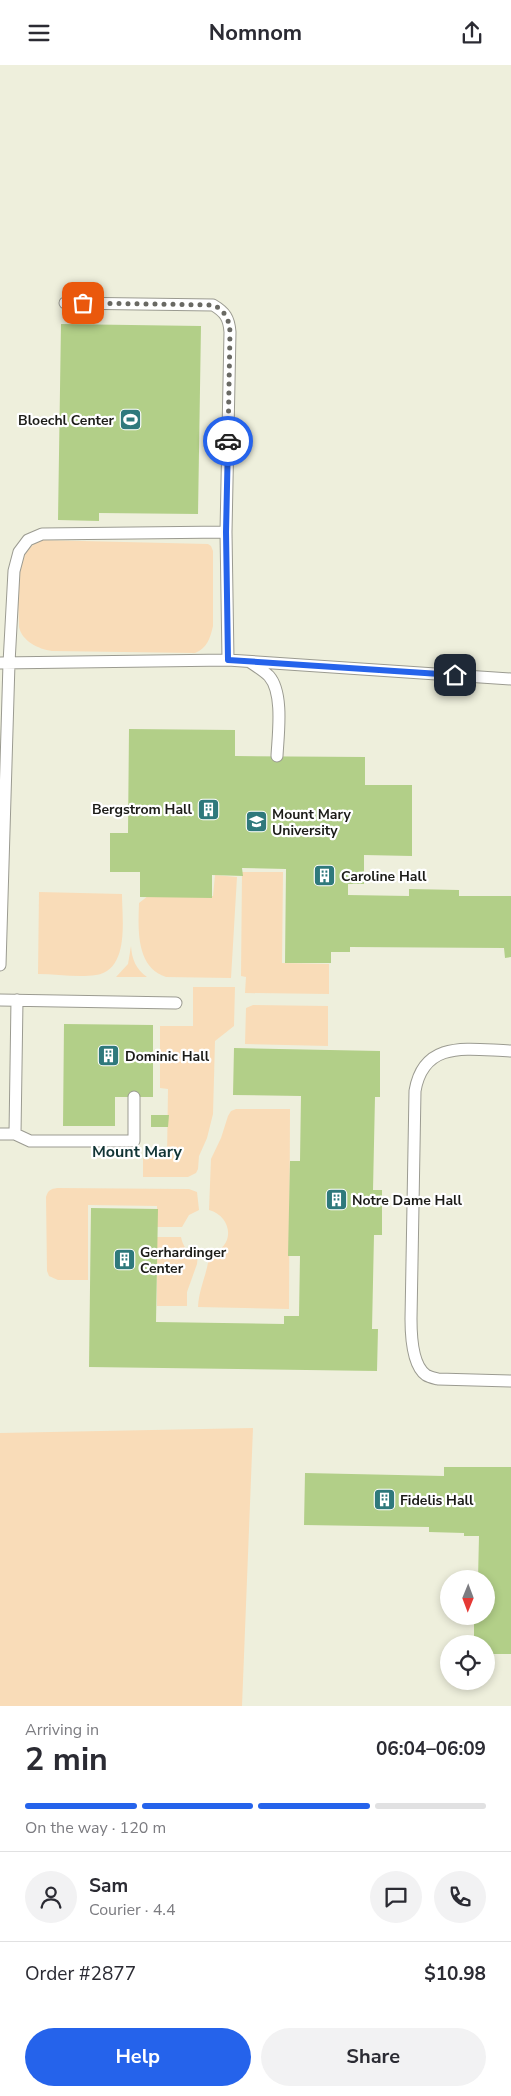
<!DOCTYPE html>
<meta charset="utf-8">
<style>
:root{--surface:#fff;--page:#f2f2f3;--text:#2b2b33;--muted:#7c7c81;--line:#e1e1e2;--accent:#2563eb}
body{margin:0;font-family:"Nunito Sans",sans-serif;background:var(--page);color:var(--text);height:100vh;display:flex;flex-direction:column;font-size:19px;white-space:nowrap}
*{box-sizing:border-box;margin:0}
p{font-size:16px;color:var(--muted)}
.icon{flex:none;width:28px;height:28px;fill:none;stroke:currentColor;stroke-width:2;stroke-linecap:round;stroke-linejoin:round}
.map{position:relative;height:1641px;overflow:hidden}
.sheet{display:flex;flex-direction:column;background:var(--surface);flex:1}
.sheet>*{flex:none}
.needle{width:32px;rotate:181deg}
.controls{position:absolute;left:440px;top:1505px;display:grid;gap:10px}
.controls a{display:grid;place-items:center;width:55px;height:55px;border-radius:50%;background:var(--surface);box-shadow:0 2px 8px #0003;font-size:25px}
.pin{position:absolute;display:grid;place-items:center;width:42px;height:42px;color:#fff;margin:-21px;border-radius:10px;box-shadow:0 2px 8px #0006}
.courier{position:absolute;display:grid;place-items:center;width:50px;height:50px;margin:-25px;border:4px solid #2563eb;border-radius:50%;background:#fff;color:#222;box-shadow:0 1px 6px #0007}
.overview em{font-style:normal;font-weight:700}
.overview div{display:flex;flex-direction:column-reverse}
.overview{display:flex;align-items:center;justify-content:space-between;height:85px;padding:0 25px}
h1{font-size:32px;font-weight:700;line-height:38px}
.bar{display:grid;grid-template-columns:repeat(4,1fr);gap:8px 5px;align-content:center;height:60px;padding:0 25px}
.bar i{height:6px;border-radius:4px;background:var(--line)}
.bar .active{background:var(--accent)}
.bar p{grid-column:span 4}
.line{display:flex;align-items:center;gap:12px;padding:0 25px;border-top:1px solid var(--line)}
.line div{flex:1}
.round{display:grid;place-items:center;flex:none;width:52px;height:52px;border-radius:26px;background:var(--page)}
.action{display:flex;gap:10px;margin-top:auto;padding:10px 25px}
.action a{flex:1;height:58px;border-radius:30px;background:var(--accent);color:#fff;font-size:20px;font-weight:700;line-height:58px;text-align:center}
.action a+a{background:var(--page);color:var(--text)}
header{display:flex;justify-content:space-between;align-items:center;height:65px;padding:0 25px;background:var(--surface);font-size:22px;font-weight:700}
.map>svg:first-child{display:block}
</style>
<header><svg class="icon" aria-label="menu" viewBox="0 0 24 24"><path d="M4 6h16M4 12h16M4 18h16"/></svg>Nomnom<svg class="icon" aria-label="share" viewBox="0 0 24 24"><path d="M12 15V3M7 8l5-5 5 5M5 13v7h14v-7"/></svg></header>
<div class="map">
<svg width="511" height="1641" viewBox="0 0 511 1641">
<rect width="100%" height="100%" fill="#f8f9ed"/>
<path fill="#eeefdc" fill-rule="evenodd" d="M0 0H511V1641H0ZM449 1514H486V1551H449ZM449 1579H486V1616H449Z"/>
<path fill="#f9dcb8" d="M40 475 208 479 211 481 213 486V561C210 574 207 583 195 588L52 586C38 584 22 576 19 562 19 533 10 491 40 475Z
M242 807H283L282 898 329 899V929L245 928 246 912 241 911Z
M215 810 237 812 231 913 166 912C136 902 138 865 139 838L148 831H213Z
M39 827 122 829C122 853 130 905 96 910 78 913 56 909 38 909Z
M131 881C132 895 136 904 147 912H116L128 899Z
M193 922H235L234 961 215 976 213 1049 207 1073 199 1091 198 1104 196 1108 188 1112H143V1093L167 1092 168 1024 160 1023V961H193Z
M253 940 328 941V981L245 979 246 943Z
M236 1044H290L289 1244 198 1242C199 1222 208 1208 209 1189 235 1184 234 1152 209 1145L211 1094 221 1073 228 1051 231 1046Z
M57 1123 189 1124 197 1127 199 1145 189 1150 182 1162H157V1141L88 1140V1215H58L49 1211 47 1206 46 1132C48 1125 51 1124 57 1123Z
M157 1172H181C183 1182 187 1187 198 1189L197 1199 187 1227V1241H157Z
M253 1363 242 1641H0V1368Z"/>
<path fill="#b2cf88" d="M61 259 201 261 198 449 99 448V456L58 455Z
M129 664 235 665V691L365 692V720H412V791L364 790V819H348V830L409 831V824L459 825V831H511V892L505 893 504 883 350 882V887H331V898H285L286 804 242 803 243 811 212 810V833L140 832V807H110V768H128Z
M64 959 153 960V1032H115V1061H63Z
M234 983 380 986V1032H375L373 1125H382V1170H374L372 1264H378L377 1306 89 1302 91 1143 158 1144 156 1257 284 1259V1251H299L300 1191H288L290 1096H300L301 1031 233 1030Z
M151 1050H169L168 1062H151Z
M444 1402H511V1589H486V1579H474V1551H486V1514H478L479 1471H464V1468L429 1467V1462L304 1460 305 1408 444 1411Z"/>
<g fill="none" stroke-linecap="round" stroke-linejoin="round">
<defs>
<path id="lane" d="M65 238 213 240C225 247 229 253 230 267L226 467
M250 597C256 601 264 606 269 611 284 628 278 670 277 691
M0 598 228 595 511 614
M0 900 9 598 14 506 19 487 28 475 42 469 226 467 228 595
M0 935 176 938
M511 986C471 985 424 973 415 1026L411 1254C411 1269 412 1300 426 1310 429 1312 434 1313 438 1314L511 1316
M0 1069H15L30 1076H134V1032
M15 1069 17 935"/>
</defs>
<use href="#lane" stroke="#9b9b91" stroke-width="13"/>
<use href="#lane" stroke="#fff" stroke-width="11"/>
</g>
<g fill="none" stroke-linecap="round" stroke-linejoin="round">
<path stroke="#696963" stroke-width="5" stroke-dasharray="0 9" d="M83 238 214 240C225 247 229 253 230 267L228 376"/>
<path stroke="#2563eb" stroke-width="6" d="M228 376 226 467 228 595 455 610"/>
</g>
<defs>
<symbol id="stadium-square" viewBox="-11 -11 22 22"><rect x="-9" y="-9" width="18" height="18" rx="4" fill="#2f797c" stroke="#fff"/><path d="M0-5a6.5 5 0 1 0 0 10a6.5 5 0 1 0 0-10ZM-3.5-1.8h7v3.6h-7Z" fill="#fff"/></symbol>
<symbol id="building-square" viewBox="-11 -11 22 22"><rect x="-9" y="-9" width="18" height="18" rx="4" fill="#2f797c" stroke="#fff"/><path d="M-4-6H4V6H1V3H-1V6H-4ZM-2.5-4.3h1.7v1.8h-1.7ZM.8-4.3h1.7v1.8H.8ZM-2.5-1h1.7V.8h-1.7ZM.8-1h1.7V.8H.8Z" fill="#fff"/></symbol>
<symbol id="university-square" viewBox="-11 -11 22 22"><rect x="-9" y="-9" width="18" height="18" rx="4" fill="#2f797c" stroke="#fff"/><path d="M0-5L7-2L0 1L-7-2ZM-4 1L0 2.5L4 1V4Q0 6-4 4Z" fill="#fff"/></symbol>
</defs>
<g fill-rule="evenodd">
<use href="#stadium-square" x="118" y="342" width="25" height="25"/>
<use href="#building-square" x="196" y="732" width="25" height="25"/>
<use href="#university-square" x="244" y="744" width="25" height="25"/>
<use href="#building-square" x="312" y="798" width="25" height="25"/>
<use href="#building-square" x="96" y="978" width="25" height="25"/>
<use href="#building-square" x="324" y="1122" width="25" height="25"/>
<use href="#building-square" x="112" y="1182" width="25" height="25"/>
<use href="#building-square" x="372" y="1422" width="25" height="25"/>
</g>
<g text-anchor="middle" stroke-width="4.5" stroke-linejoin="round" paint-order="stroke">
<g font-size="14" font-weight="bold" fill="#1c1c18" stroke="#fff" text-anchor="start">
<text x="114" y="360" text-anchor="end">Bloechl Center</text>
<text x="192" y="749" text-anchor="end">Bergstrom Hall</text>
<text x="272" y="754">Mount Mary<tspan x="272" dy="16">University</tspan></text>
<text x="341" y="816">Caroline Hall</text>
<text x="125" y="996">Dominic Hall</text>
<text x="352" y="1140">Notre Dame Hall</text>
<text x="140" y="1192">Gerhardinger<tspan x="140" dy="16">Center</tspan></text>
<text x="400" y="1440">Fidelis Hall</text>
</g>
<g font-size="16" font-weight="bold" fill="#123536" stroke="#fff">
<text x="137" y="1092">Mount Mary</text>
</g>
</g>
</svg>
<div class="controls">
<a><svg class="needle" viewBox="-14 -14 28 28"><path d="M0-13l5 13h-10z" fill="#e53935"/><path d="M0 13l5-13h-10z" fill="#7c7c81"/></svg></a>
<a><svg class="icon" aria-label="locate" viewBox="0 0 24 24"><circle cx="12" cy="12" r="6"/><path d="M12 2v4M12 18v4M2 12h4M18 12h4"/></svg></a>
</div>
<div class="pin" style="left:83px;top:238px;background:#ea580c"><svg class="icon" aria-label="bag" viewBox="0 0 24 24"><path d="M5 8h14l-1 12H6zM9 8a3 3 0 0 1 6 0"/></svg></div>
<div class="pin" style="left:455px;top:610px;background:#1f2937"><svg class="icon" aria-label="home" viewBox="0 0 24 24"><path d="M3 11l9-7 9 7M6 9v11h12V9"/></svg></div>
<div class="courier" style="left:228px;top:376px"><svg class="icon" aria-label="car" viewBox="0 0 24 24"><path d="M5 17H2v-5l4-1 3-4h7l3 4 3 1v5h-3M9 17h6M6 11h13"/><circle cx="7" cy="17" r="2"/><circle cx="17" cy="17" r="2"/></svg></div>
</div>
<section class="sheet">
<div class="overview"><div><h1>2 min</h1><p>Arriving in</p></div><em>06:04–06:09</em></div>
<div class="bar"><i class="active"></i><i class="active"></i><i class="active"></i><i></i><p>On the way · 120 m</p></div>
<div class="line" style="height:90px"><a class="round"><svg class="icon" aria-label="person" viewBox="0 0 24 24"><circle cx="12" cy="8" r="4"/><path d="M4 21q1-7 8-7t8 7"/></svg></a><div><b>Sam</b><p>Courier · 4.4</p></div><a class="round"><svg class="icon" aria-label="chat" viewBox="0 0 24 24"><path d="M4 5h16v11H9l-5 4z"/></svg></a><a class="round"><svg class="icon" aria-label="phone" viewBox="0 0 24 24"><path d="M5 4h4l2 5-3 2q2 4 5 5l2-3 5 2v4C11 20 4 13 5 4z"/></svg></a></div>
<div class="line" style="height:65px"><div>Order #2877</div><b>$10.98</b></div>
<div class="action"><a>Help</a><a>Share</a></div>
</section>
